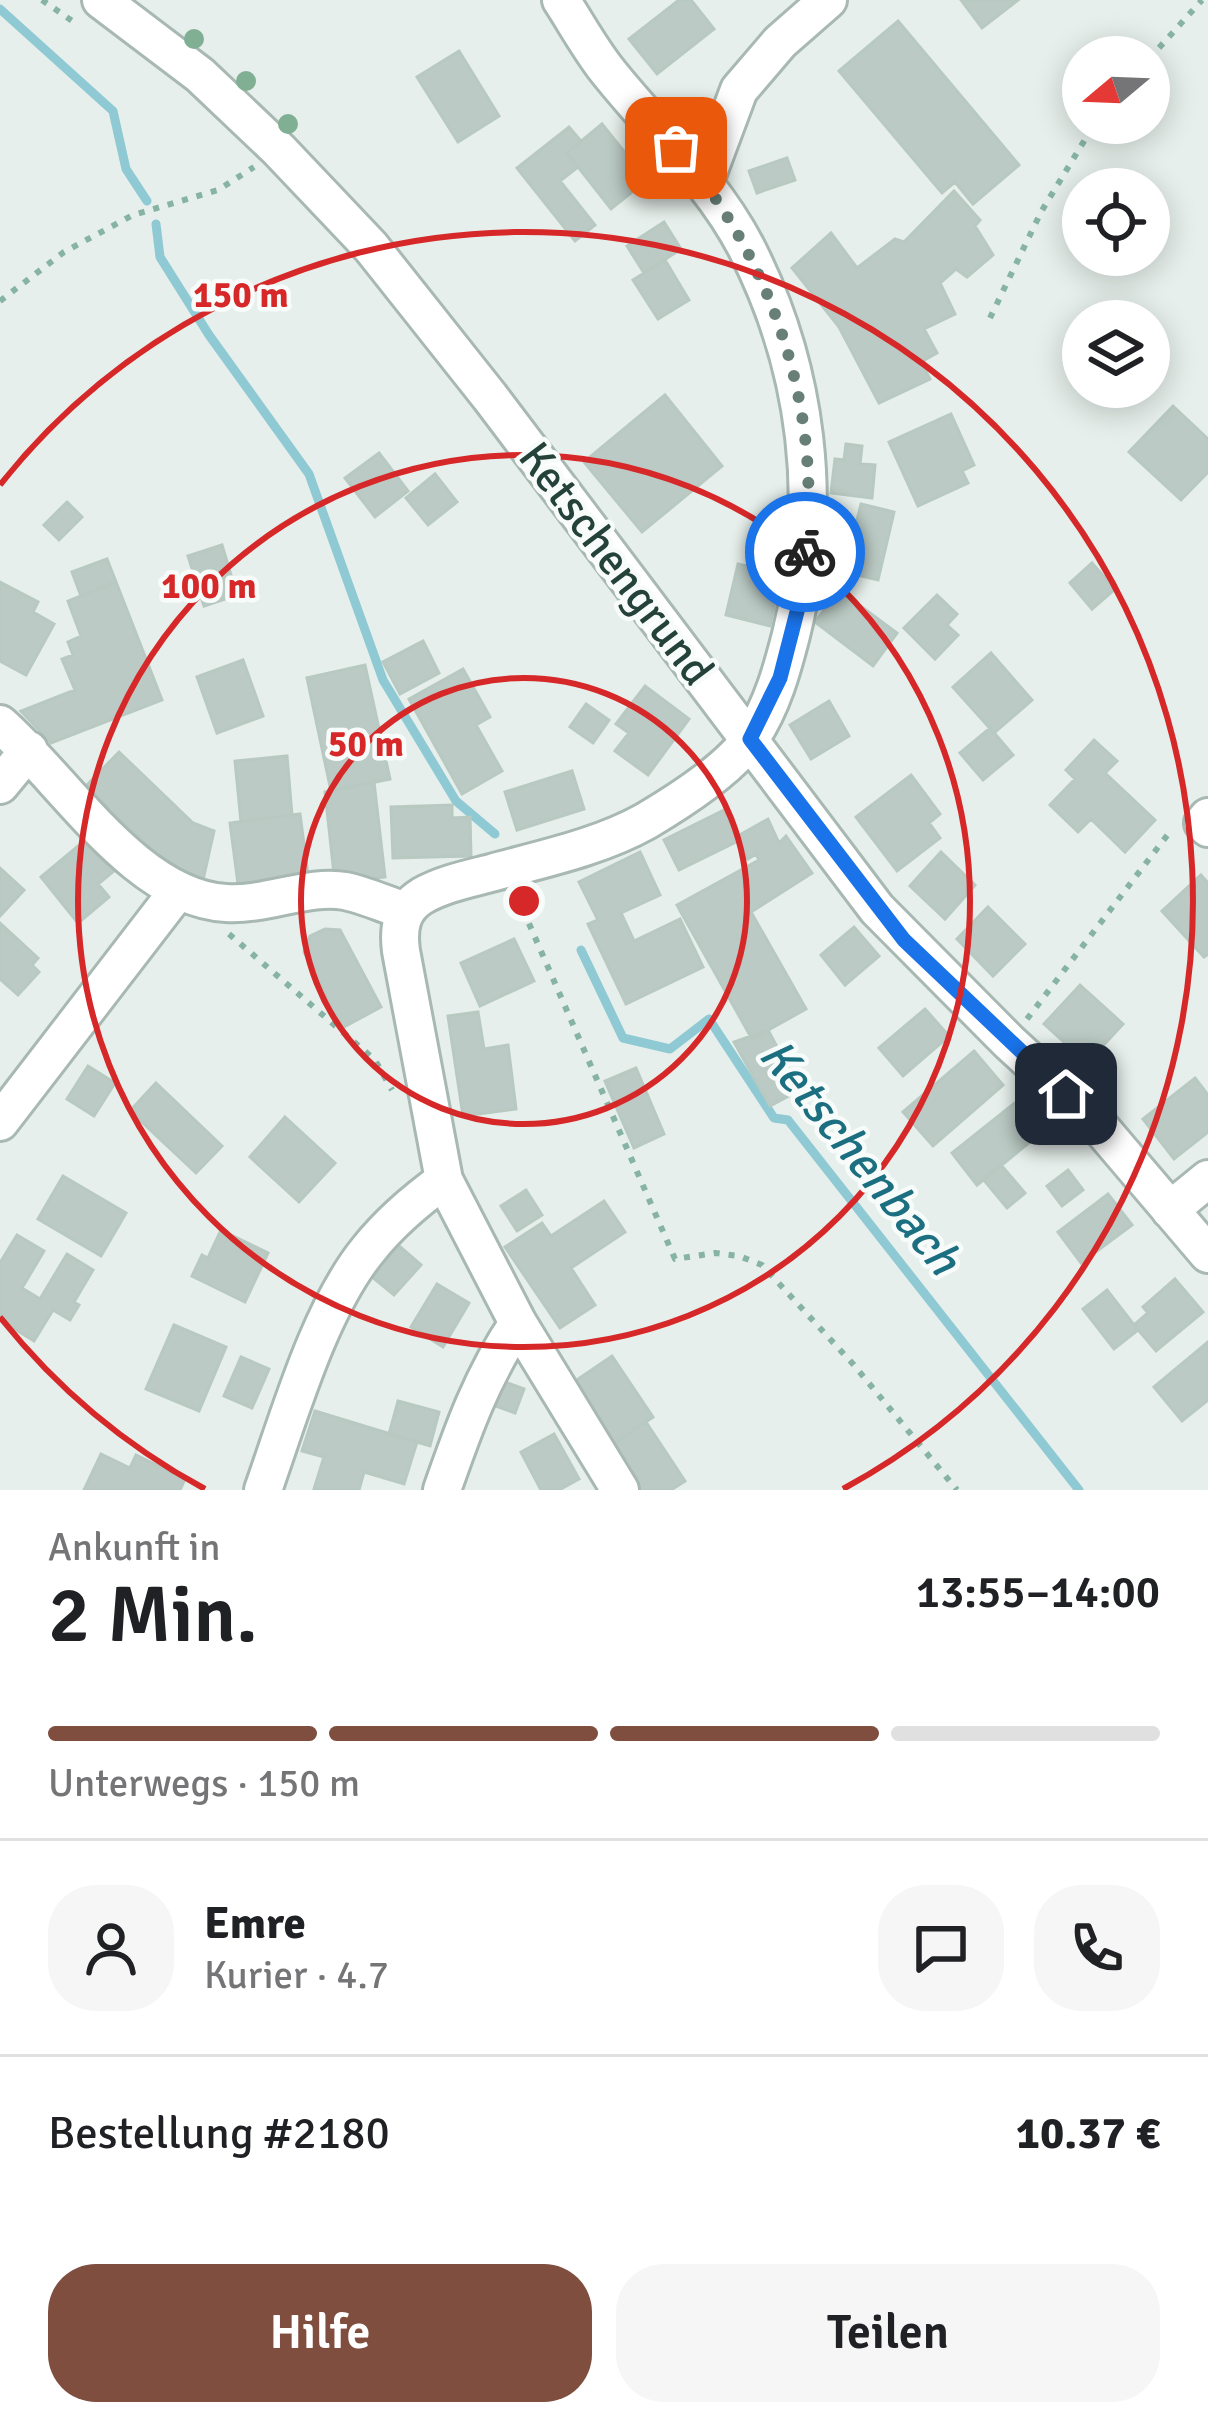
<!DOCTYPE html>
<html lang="de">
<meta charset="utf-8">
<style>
:root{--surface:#fff;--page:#f6f6f6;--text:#202124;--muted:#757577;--line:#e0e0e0;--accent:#7f4e3f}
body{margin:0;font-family:Signika,sans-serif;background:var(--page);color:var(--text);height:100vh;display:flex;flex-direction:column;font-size:45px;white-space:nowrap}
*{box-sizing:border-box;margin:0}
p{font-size:39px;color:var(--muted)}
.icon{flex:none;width:66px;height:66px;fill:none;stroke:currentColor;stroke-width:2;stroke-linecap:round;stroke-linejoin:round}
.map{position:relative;height:1490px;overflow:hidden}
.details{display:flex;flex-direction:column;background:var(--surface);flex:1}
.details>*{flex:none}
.needle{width:78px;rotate:251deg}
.fabs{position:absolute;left:1062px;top:36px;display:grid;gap:24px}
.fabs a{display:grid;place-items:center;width:108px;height:108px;border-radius:50%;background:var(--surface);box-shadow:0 6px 30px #0003;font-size:60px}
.pin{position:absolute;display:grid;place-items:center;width:102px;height:102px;color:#fff;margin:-51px;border-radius:24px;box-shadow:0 6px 18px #0006}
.courier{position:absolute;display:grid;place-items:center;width:120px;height:120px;margin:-60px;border:9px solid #1a73e8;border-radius:50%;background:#fff;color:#222;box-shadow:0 3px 15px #0007}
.overview em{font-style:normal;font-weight:600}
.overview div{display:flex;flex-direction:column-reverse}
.overview{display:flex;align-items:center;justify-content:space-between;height:204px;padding:0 48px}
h1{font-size:78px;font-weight:600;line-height:90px}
.bar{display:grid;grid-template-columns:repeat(4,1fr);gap:18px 12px;align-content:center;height:144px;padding:0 48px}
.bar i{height:15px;border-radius:9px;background:var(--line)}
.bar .on{background:var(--accent)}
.bar p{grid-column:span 4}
.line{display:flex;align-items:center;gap:30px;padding:0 48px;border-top:3px solid var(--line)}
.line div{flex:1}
.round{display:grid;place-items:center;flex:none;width:126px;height:126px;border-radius:48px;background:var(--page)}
.primary-button{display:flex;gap:24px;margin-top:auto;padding:24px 48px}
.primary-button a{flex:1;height:138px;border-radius:48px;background:var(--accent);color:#fff;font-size:48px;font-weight:600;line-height:138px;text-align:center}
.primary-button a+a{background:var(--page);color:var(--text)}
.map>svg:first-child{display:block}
</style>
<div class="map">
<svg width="1208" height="1490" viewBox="0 0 1208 1490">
<rect width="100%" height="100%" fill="#e6efeb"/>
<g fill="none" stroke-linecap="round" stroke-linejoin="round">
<path stroke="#8ec9d4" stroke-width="9" d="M0 9 113 111 126 169 147 201
M156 224 160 257 209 335 309 474 383 680 456 801 495 834
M581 950 623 1038 670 1049 709 1019 774 1118 788 1120 1079 1490"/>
</g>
<path fill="#bbcac4" stroke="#b8c9c2" stroke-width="3" d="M679 0H691L714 29 657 74 629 39Z
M961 0H1018L982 28Z
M898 21 1019 165 973 204 955 182 942 193 839 71Z
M459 51 499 116 458 142 417 77Z
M602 124 647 180 611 209 567 153Z
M569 127 581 141 567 153 578 167 560 181 595 225 575 241 517 168Z
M787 158 795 180 757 193 749 171Z
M954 191 980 220 975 226 993 255 967 277 956 269 940 283 955 314 924 329 937 353 921 362 930 379 879 403 839 327 792 268 831 233 857 268 895 239 904 242Z
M664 222 681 249 644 273 627 246Z
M665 260 689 300 658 319 633 280Z
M665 395 722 466 642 532 584 462Z
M1173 406 1208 439V472L1181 500 1129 452Z
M951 414 974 465 962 471 968 483 918 506 889 442Z
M846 444 862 446 860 464 875 465 872 498 831 493 835 459 844 460Z
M379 453 408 491 375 517 345 478Z
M435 474 457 502 428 525 406 498Z
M67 502 82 517 59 540 44 525Z
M861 504 894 512 878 580 844 572Z
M222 545 237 595 204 606 188 556Z
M107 559 116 582 81 596 72 572Z
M1092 563 1115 589 1092 609 1070 583Z
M738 564 781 574 770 626 726 615Z
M0 582 38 602 33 612 54 624 26 675 0 661Z
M116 582 162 700 51 743 21 711 75 690 62 659 73 655 68 642 81 636 68 601Z
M839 590 897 633 873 666 815 622Z
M937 595 957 614 947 625 958 635 935 659 904 628Z
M423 641 439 673 400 694 383 662Z
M991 653 1032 700 994 733 953 687Z
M243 660 263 716 217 733 197 677Z
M365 665 390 779 331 791 307 678Z
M463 669 490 717 476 725 502 771 462 794 409 699Z
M645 686 689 719 648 775 615 751 629 733 616 724Z
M829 701 849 736 811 759 790 725Z
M586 704 609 720 593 743 570 727Z
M990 728 1013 755 983 780 960 753Z
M1094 740 1117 761 1105 773 1155 820 1125 852 1091 819 1078 832 1050 805 1075 779 1066 770Z
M119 752 193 823 214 831 203 880 169 867 86 786Z
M287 756 292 815 241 822 235 761Z
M572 771 584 809 517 830 505 792Z
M911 775 940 814 929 823 940 838 897 871 856 817Z
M374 782 385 877 335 883 325 792Z
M452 805V818L470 817 471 856 393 858 391 807Z
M724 810 738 841 679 870 664 840Z
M300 814 308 875 238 884 230 823Z
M768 819 779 843 786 836 812 873 751 912 806 1009 752 1039 677 905 759 860 756 854 748 859 736 837Z
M89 837 115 870 98 884 109 897 78 923 41 877Z
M640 852 660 895 621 913 634 941 680 919 703 967 626 1004 588 924 598 920 579 882Z
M941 852 975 885 945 919 910 886Z
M0 868 24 890 0 916Z
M1201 875 1208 883V954L1204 957 1162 911Z
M988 907 1025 944 993 976 957 939Z
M0 923 38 958 32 965 39 972 18 995 0 979Z
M854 927 879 956 845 985 821 955Z
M325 929 340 930 381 1007 342 1028 304 952 310 936Z
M514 939 534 981 480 1006 461 963Z
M1080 985 1123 1024 1087 1063 1044 1024Z
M925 1009 949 1036 903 1076 879 1048Z
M478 1012 484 1049 508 1045 516 1109 463 1116 448 1016Z
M768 1030 800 1090 770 1106 734 1042Z
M974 1051 1003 1085 933 1146 903 1112Z
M88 1066 115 1083 94 1116 67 1099Z
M636 1068 664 1134 634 1148 605 1081Z
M1195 1078 1208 1095V1132L1174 1159 1143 1119Z
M156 1083 222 1146 196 1173 130 1111Z
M1021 1098 1046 1129 977 1185 952 1153Z
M285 1117 335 1163 299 1202 250 1157Z
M1001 1165 1025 1193 1007 1208 983 1179Z
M1068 1170 1083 1190 1062 1206 1047 1186Z
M63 1176 126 1213 101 1256 38 1219Z
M526 1190 542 1215 517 1231 501 1206Z
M1108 1194 1132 1225 1081 1263 1058 1232Z
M604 1201 625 1232 571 1268 595 1305 560 1328 505 1247 542 1223 551 1236Z
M221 1230 268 1253 245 1302 192 1276 202 1255 208 1258Z
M17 1235 44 1251 22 1288 40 1299 67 1254 93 1270 74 1302 79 1305 70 1320 53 1310 34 1341 0 1320V1263Z
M398 1245 421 1265 394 1295 371 1276Z
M1175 1279 1203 1312 1156 1351 1134 1325 1148 1313 1143 1307Z
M437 1284 469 1303 443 1347 411 1327Z
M1107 1290 1138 1330 1114 1349 1083 1309Z
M174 1325 226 1347 199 1411 146 1389Z
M1208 1342V1400L1182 1421 1154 1387Z
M612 1356 653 1417 612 1445 571 1384Z
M241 1357 269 1369 252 1408 224 1396Z
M502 1381 524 1389 515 1413 493 1405Z
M398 1401 439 1412 430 1446 389 1434Z
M315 1411 417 1442 404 1484 364 1472 359 1490 314 1489 324 1457 302 1451Z
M646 1422 685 1481 671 1490H641L612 1445Z
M554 1434 579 1479 559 1490H541L521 1452Z
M101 1454 130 1468 136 1455 185 1479 180 1490H84Z"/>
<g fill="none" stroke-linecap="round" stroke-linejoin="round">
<defs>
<path id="minor" d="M101 0 200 75 279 150 371 247 490 397 877 909 1009 1042 1094 1120 1208 1254
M561 0C576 23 589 47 606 69 653 129 710 178 746 247 808 368 824 504 791 635 782 670 772 706 752 736 732 768 678 802 646 821 600 847 542 859 491 873 468 879 443 884 422 896 401 909 398 928 401 951L444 1180 518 1323 620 1490
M705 181 739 90 780 42 828 0
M0 724C65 781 136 898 226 903 264 906 310 884 345 891 365 895 386 905 406 911
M0 785 29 750
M1208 817 1203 823 1208 828
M0 1122 177 892
M1170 1210 1208 1179
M263 1490C289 1417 319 1310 368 1250 390 1222 415 1201 444 1180
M442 1490C463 1430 482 1376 518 1323"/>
</defs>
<use href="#minor" stroke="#a8b8b2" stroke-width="42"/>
<path stroke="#86b3a5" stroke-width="6" stroke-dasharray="6 9" stroke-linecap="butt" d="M42 0 78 25
M1149 59 1202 0
M0 301 64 252 133 215 218 190 254 167
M990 318 1041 212 1095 123
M517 896 675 1259 715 1253 739 1256 762 1265 853 1364 957 1490
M229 934 375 1060 392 1090
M1027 1019 1172 829"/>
<use href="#minor" stroke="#fff" stroke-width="36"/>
</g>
<g fill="#80af93">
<circle cx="194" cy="39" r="10"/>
<circle cx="246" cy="81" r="10"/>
<circle cx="288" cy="124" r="10"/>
</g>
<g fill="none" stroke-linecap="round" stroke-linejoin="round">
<path stroke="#687f78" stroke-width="12" stroke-dasharray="0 21.6" d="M676 148C771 254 823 411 805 552"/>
<path stroke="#1a73e8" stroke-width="15" d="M805 552 799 604 780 678 750 739 904 940 1066 1094"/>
</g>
<g fill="none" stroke="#d62828" stroke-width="6">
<circle cx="524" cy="901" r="223"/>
<circle cx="524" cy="901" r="446"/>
<path d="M205 1489A669 669 0 0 1 0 1317M0 485A669 669 0 1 1 843 1489"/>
</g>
<g text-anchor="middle" stroke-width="9" stroke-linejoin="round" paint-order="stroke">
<g font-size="45" fill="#24423a" stroke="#f7fbf9">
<text transform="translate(617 563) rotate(53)" y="16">Ketschengrund</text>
</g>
<g font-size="48" font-style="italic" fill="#1c6f80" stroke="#f7fbf9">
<text transform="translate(861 1156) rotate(51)" y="17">Ketschenbach</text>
</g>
</g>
<circle cx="524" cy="901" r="18" fill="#d62828" stroke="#f7fbf9" stroke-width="6"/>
<g font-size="36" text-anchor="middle" font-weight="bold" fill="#d62828" stroke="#f7fbf9" stroke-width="9" stroke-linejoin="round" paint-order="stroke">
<text x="241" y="307">150 m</text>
<text x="209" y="598">100 m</text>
<text x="366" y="756">50 m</text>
</g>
</svg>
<div class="fabs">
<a><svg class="needle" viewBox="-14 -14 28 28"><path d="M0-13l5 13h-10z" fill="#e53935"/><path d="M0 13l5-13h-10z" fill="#757577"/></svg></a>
<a><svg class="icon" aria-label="locate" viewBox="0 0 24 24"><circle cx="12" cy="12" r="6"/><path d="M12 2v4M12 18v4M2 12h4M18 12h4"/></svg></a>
<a><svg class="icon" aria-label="layers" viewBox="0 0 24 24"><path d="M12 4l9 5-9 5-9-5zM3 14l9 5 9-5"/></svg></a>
</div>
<div class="pin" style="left:676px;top:148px;background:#ea580c"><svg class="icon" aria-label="bag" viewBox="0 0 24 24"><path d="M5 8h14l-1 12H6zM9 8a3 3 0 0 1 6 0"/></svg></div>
<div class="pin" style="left:1066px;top:1094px;background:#1f2937"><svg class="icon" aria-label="home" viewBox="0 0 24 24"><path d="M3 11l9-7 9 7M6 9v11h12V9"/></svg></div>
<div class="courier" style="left:805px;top:552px"><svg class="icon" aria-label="bike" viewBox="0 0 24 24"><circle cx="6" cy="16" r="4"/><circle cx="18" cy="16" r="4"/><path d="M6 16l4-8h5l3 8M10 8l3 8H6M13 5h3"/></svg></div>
</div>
<section class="details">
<div class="overview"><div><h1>2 Min.</h1><p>Ankunft in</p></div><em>13:55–14:00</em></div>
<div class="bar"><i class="on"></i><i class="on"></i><i class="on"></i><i></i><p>Unterwegs · 150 m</p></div>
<div class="line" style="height:216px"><a class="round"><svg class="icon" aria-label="person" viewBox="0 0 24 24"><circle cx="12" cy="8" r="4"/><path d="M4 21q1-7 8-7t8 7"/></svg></a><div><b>Emre</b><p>Kurier · 4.7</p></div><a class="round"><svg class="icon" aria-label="chat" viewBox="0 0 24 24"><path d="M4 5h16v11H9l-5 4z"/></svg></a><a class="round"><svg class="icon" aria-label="phone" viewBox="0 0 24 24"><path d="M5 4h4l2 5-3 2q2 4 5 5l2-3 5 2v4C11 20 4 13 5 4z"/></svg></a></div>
<div class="line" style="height:156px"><div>Bestellung #2180</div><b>10.37 €</b></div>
<div class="primary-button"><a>Hilfe</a><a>Teilen</a></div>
</section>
